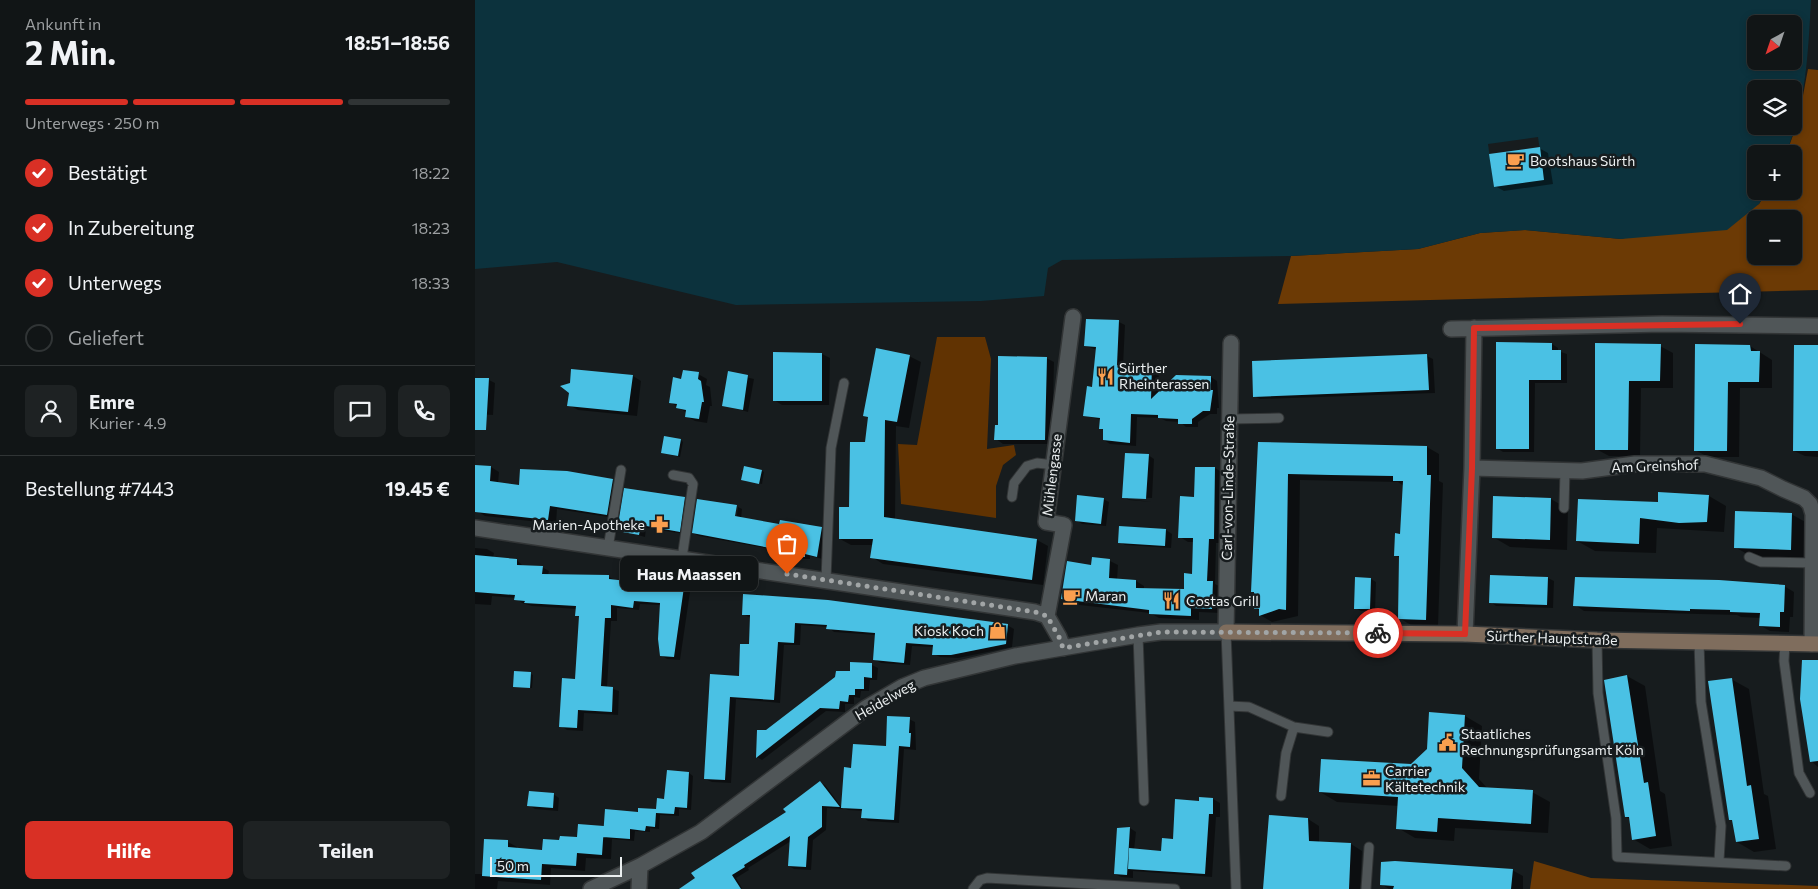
<!DOCTYPE html>
<html lang="de">
<meta charset="utf-8">
<style>
:root{--surface:#111516;--page:#1e2223;--text:#f1f3f6;--muted:#9c9fa1;--line:#303435;--accent:#d93025}
body{margin:0;font-family:Commissioner,sans-serif;background:var(--page);color:var(--text);height:100vh;display:flex;flex-direction:column;font-size:19px;white-space:nowrap}
*{box-sizing:border-box;margin:0}
p{font-size:16px;color:var(--muted)}
.icon{flex:none;width:28px;height:28px;fill:none;stroke:currentColor;stroke-width:2;stroke-linecap:round;stroke-linejoin:round}
.map{position:relative;flex:1;overflow:hidden}
.panel{display:flex;flex-direction:column;background:var(--surface);width:475px}
.panel>*{flex:none}
.needle{width:32px;rotate:220deg}
.tools{position:absolute;left:1272px;top:15px;display:grid;gap:10px}
.tools a{display:grid;place-items:center;width:55px;height:55px;border-radius:8px;background:var(--surface);box-shadow:0 2px 8px #0003,0 0 0 1px var(--line);font-size:25px}
.scale{position:absolute;left:15px;bottom:12px;width:132px;box-sizing:border-box;padding-left:5px;border:2px solid #ebeff0;border-top:0;font-size:14px;line-height:18px;white-space:nowrap;color:#ebeff0;-webkit-text-stroke:4px #171c1e;paint-order:stroke}
.pin{position:absolute;display:grid;place-items:center;width:42px;height:42px;color:#fff;margin:-51px -21px;border-radius:50% 50% 50% 0;rotate:-45deg;box-shadow:0 0 5px #0007}
.pin .icon{rotate:45deg}
.courier{position:absolute;display:grid;place-items:center;width:50px;height:50px;margin:-25px;border:4px solid #d93025;border-radius:50%;background:#fff;color:#222;box-shadow:0 1px 6px #0007}
.bubble{position:absolute;height:35px;border-radius:8px;background:var(--surface);box-shadow:0 2px 8px #0003,0 0 0 1px var(--line);font-size:16px;font-weight:700;line-height:35px;text-align:center}
.head em{font-style:normal;font-weight:700}
.head div{display:flex;flex-direction:column-reverse}
.head{display:flex;align-items:center;justify-content:space-between;height:85px;padding:0 25px}
h1{font-size:32px;font-weight:700;line-height:38px}
.bar{display:grid;grid-template-columns:repeat(4,1fr);gap:8px 5px;align-content:center;height:60px;padding:0 25px}
.bar i{height:6px;border-radius:4px;background:var(--line)}
.bar .on{background:var(--accent)}
.bar p{grid-column:span 4}
.line{display:flex;align-items:center;gap:12px;padding:0 25px;border-top:1px solid var(--line)}
.line div{flex:1}
.round{display:grid;place-items:center;flex:none;width:52px;height:52px;border-radius:8px;background:var(--page)}
ol{padding:0 25px;list-style:none}
li{display:flex;align-items:center;gap:15px;height:55px}
li p{margin-inline-start:auto}
li .icon{padding:5px;border-radius:50%;background:var(--accent);color:#fff;stroke-width:4}
li:last-child{color:var(--muted)}
li i{width:28px;height:28px;border:2px solid var(--line);border-radius:50%}
.button{display:flex;gap:10px;margin-top:auto;padding:10px 25px}
.button a{flex:1;height:58px;border-radius:8px;background:var(--accent);color:#fff;font-size:20px;font-weight:700;line-height:58px;text-align:center}
.button a+a{background:var(--page);color:var(--text)}
main{display:flex;flex:1;min-height:0}
.map>svg:first-child{display:block}
</style>
<main>
<section class="panel">
<div class="head"><div><h1>2 Min.</h1><p>Ankunft in</p></div><em>18:51–18:56</em></div>
<div class="bar"><i class="on"></i><i class="on"></i><i class="on"></i><i></i><p>Unterwegs · 250 m</p></div>
<ol>
<li><svg class="icon" aria-label="check" viewBox="0 0 24 24"><path d="M5 12l5 5 9-10"/></svg>Bestätigt<p>18:22</p></li>
<li><svg class="icon" aria-label="check" viewBox="0 0 24 24"><path d="M5 12l5 5 9-10"/></svg>In Zubereitung<p>18:23</p></li>
<li><svg class="icon" aria-label="check" viewBox="0 0 24 24"><path d="M5 12l5 5 9-10"/></svg>Unterwegs<p>18:33</p></li>
<li><i></i>Geliefert</li>
</ol>
<div class="line" style="height:90px"><a class="round"><svg class="icon" aria-label="person" viewBox="0 0 24 24"><circle cx="12" cy="8" r="4"/><path d="M4 21q1-7 8-7t8 7"/></svg></a><div><b>Emre</b><p>Kurier · 4.9</p></div><a class="round"><svg class="icon" aria-label="chat" viewBox="0 0 24 24"><path d="M4 5h16v11H9l-5 4z"/></svg></a><a class="round"><svg class="icon" aria-label="phone" viewBox="0 0 24 24"><path d="M5 4h4l2 5-3 2q2 4 5 5l2-3 5 2v4C11 20 4 13 5 4z"/></svg></a></div>
<div class="line" style="height:65px"><div>Bestellung #7443</div><b>19.45 €</b></div>
<div class="button"><a>Hilfe</a><a>Teilen</a></div>
</section>
<div class="map">
<svg width="1343" height="889" viewBox="0 0 1343 889">
<rect width="100%" height="100%" fill="#171c1e"/>
<path fill="#613302" d="M462 337H510L516 359 512 449 539 445 541 455 528 465 521 486V518L426 504 423 444 442 445Z"/>
<path fill="#6c3a05" fill-rule="evenodd" d="M1333 69 1343 70V290L803 304 816 256 943 249 1005 233 1050 230 1146 239 1284 204 1292 191H1319V154H1311L1323 122ZM1281 219H1319V256H1281Z
M1059 861 1116 878 1343 886V889H1055Z"/>
<path fill="#0c323d" fill-rule="evenodd" d="M0 0H1336C1333 55 1331 102 1311 154H1281V191H1292L1284 204 1252 230 1146 239 1050 230 1005 233 943 249 816 256 587 260 573 268 569 296 506 301 261 305 82 262 0 269ZM1281 24H1319V61H1281ZM1281 89H1319V126H1281Z"/>
<path fill="#171c1e" d="M1063 137 1069 180 1019 187 1013 144Z"/>
<path fill="#0007" d="M1064 148 1073 153 1078 184 1029 191 1020 186Z
M644 322 650 325 648 366 677 368 684 371 683 394 736 377 742 381 744 408H742V414H735L723 422V427H711L705 422 691 421 685 418 662 417 661 446 635 444 629 440 630 431 625 428 626 420 609 415 618 388 622 350 611 346Z
M1023 344H1077L1083 348V351L1092 354V383H1060L1059 452H1028L1022 448Z
M1122 345 1185 346 1198 353V388H1166L1165 457 1134 456 1121 449Z
M1221 345 1275 346 1297 360V388H1265L1264 457H1233L1220 450Z
M1343 346V457L1330 456 1319 451Z
M347 354 355 358 354 405H307L299 400Z
M434 356 446 362 434 428 421 426 420 520 562 540 573 546 568 585 408 564 397 557 398 545H376L365 539 375 509 391 443 394 418 390 416Z
M952 356 958 359 960 393 785 399 779 396Z
M571 358 579 362 577 444H528L521 439 524 426Z
M254 373 279 379 273 412 248 405Z
M223 374 232 379 231 385 235 387 237 406H235L232 423 220 421 211 416 212 413 195 402 207 380Z
M158 376 166 381 162 416 103 410 94 405Z
M0 379 14 380 20 383 18 415 0 414Z
M206 440 208 442 205 457 187 453Z
M784 443 952 447 964 454V481L968 483 963 626 936 625 924 618 925 558 920 555 926 535 929 486 923 482 825 480 823 616 797 622 785 615V611L780 608V593L778 592Z
M673 455 679 459 677 498 653 497V499L677 502 654 500 648 497Z
M16 467 24 472 23 484 45 487 138 480 146 484 140 518 82 509 81 524 10 516 2 511 0 474Z
M740 468 748 473 747 543H741L740 584 746 587 745 613 724 612V620L684 618 675 613 596 604 587 599 617 566 635 561 643 565 642 580 661 581 669 586V589L710 591 718 575 719 542H713L705 537 720 498Z
M287 471 289 472 287 484 270 481Z
M1234 496 1251 506 1249 532 1182 528 1181 553 1120 551 1102 541 1184 503Z
M209 498 215 502 210 534 171 528 170 537 144 530Z
M628 499 634 502 631 526 607 524 601 520Z
M1076 499 1093 509 1092 550 1035 547 1018 537Z
M223 500 262 506 258 522 261 523 263 507 267 509 266 519 305 526 346 528 352 531 348 559 335 556V559H323L318 553 224 536 218 533Z
M1316 514 1334 524 1333 559 1277 557 1260 547Z
M691 530 697 534 696 548 650 545 645 542Z
M0 548 12 549 19 553 18 558 42 560 48 566 67 567 74 571 73 575 134 577 140 580 162 583 196 575 203 579 202 588 215 592 205 660 192 659 186 655V605L165 604 164 610 142 608V621H136L132 687 144 691 143 715 109 713 108 731 92 730 86 726 101 680 106 618 101 615 102 609 57 606 47 603 41 598 17 596 16 605 0 604Z
M1016 576 1073 578 1079 581 1078 608 1021 606 1016 602Z
M896 579 901 582 900 612 886 611 880 608Z
M1309 586 1319 592 1318 617H1315L1314 632 1295 631 1286 626V618L1266 617 1262 615 1109 611 1100 605Z
M268 614 532 625 539 629 537 647 483 658 465 657 459 654V647L437 646 435 665 406 663 399 659 401 635 359 632 353 627 326 625 325 645H309L305 703 261 699 256 783 237 782 230 779 236 675 265 677 275 646 276 618Z
M1343 661V767L1336 761Z
M397 665 403 668 402 680H395L394 691H386L385 698 379 697V704H370V712L351 711 287 760 282 757 283 731H292L376 672Z
M56 674 58 675 57 688 39 686Z
M1152 676 1170 686 1185 791 1190 794 1197 846 1175 849 1158 839 1155 819 1151 817 1130 681Z
M1256 679 1274 689 1289 794 1293 796 1301 849 1279 852 1262 842 1259 822 1255 819Z
M956 714 990 716 1007 726 1004 779 1013 789 1057 792 1075 802 1073 833 980 828 979 841 940 838 923 828 924 806 862 802 845 792 936 765 954 750Z
M434 719 440 722 441 750 429 749 424 823 393 821 388 817V811L373 810 367 807 378 769 412 747Z
M214 773 218 776 216 810 204 809V816L185 815 184 829 175 828V832L160 831 159 841 137 839 136 859 111 858 110 871 76 868 75 885 23 881 22 889H0V874H9L33 842 42 847V849L68 851 86 842 103 838 164 813 182 810Z
M345 783 350 785 368 809 352 808 351 830 338 840 336 870 319 869 314 866 316 841 273 868 274 870 261 878 267 888 265 889H220L312 813Z
M78 794 84 798 83 811 60 809 54 805Z
M725 798 738 799 745 803V817H741L737 877 658 871V878L646 877 640 874 643 829 655 828 661 832 659 850 687 852 699 840 725 802Z
M833 819 844 826V843L876 844 887 851 885 889H790Z
M1037 870 1048 876V889H914L906 884Z"/>
<path fill="#4ac1e4" d="M1065 147 1069 180 1019 187 1014 154Z
M611 319 644 320 642 365 677 366 676 399 701 375 736 376V390H738L735 411H728L717 419V424H703V419L683 418V415L656 414 655 443 628 440V429H624L625 418 608 416 612 386 617 387 621 347 609 346Z
M1021 342 1077 343V350H1086V380H1054V449H1021Z
M1120 343 1186 344 1185 381H1154L1153 450H1120Z
M1220 344 1275 345 1276 351H1285L1284 382H1253L1252 451H1219Z
M1319 345H1343V451H1318Z
M401 348 435 355 422 422 410 420 409 517 562 539 557 580 395 558 398 539H364V507H374L375 442H390L393 417 388 416Z
M298 352 347 353V401H298Z
M952 354 954 390 778 397 777 361Z
M523 356 572 357 570 440H519L520 425H523Z
M96 369 158 375 153 412 92 406 94 393 85 386 95 383Z
M208 370 224 372 223 379 226 381 229 402H227L224 419 210 417 211 410 201 408 202 404 194 403 198 377 206 379Z
M253 371 273 375 268 410 247 406Z
M0 378H14L11 430H0Z
M189 436 206 439 203 456 186 453Z
M783 442 952 446V475H956L951 620 923 619 924 556H919L920 533 925 534 928 481H918V476L856 475 813 474 811 610 804 609 784 616V609H779V592H776Z
M650 453 674 454 671 499 647 498Z
M0 465 16 466 15 481 44 485 45 469 92 471 138 479 132 515 75 506 73 520 0 512Z
M269 466 287 470 284 484 266 480Z
M720 467H740L739 539H734L732 581H738L737 609 716 608V616L674 614V610L586 599 592 561 616 565 617 557 635 559 634 578 661 580V588L709 589V573L717 574 718 538H703L705 496 719 497Z
M149 488 210 497 205 532 166 525 164 535 142 531Z
M1183 492 1234 495 1232 522 1204 523 1165 518 1164 544 1101 541 1103 499 1183 502Z
M602 495 629 498 626 524 600 521Z
M1018 496 1076 498 1075 540 1017 538Z
M222 499 262 505 260 516 304 524 305 520 347 527 342 557 330 554V557L317 556 316 552 217 533Z
M1260 511 1317 513 1316 550 1259 548Z
M644 526 691 529 690 546 643 543Z
M0 555 42 559V565L68 566 67 574 134 575V579L161 582 162 570 197 574 196 586 209 587 199 657 185 656 183 639 185 603 159 601 158 608 136 605V618H130L126 686 138 687 137 712 103 710 102 728 84 727 87 678 100 679 104 616H100L101 606 49 603 50 601 39 600 40 595 0 592Z
M1015 575 1073 577 1072 605 1014 603Z
M880 577 896 578 895 609H879Z
M1100 577 1244 580 1310 585 1309 612H1305V627L1284 626 1285 613 1255 612V610L1215 609V611L1098 606Z
M268 594 353 600 533 624 531 644 476 655H457L458 645 431 643 429 663 398 660 400 633 351 629 352 625 320 623 319 643 303 642 299 700 255 697 250 780 229 779 235 674 264 676 265 644H274L275 615H267Z
M1327 660H1343V761L1335 762 1325 699Z
M375 662 397 663V678L389 677V689H380V695H374L373 702 365 701 364 709 345 708 281 758 282 730H291L360 677 361 671H375Z
M39 671 56 672 55 688 38 687Z
M1152 675 1169 783 1173 782 1181 836 1157 840 1154 817H1150L1129 680Z
M1257 678 1272 786 1276 785 1284 839 1261 842 1257 820H1254L1233 681Z
M954 712 990 715 987 768 1004 787 1058 790 1056 824 963 818 962 832 921 829 923 797 844 792 846 759 936 764 952 749Z
M412 716 435 717 434 733H436L435 747 424 746 419 820 386 818 387 809 366 808 369 767 376 768 378 744 411 746Z
M192 770 214 772 212 808 200 807 199 814 181 813 180 827 171 826 170 831 155 829V839L128 837 130 809 163 812V808L181 809 182 798 189 799Z
M345 781 365 807 347 806V827L333 837 331 867 313 866 315 836 269 865 270 867 257 875 266 889H204L220 878 216 873 311 812 308 809Z
M54 791 79 793 78 808 52 806Z
M724 797 738 798V814H734L730 874 653 869 654 848 686 851 687 838 698 839 700 799 724 801Z
M794 815 833 818 834 841 876 843 874 889H788Z
M103 824 129 826 127 855 102 853 101 866 67 864 66 880 7 876 9 839 33 840V847L67 850 68 839 84 840 85 836 102 837Z
M655 827 652 875 639 874 642 828Z
M920 861 1038 869 1036 889H918L919 886 905 885 906 862Z"/>
<g fill="none" stroke-linecap="round" stroke-linejoin="round">
<defs>
<path id="lane" d="M754 419 804 418
M198 475 214 478 218 484 207 558
M537 497 539 483 552 466 562 463 579 465
M1089 508 1090 470
M133 548 146 470
M1274 557 1286 562 1338 563
M351 580 356 448 369 383
M751 632 761 889
M663 635 669 801
M1122 640 1123 693 1141 818 1142 857 1311 866
M1224 642 1226 702 1246 826 1244 861
M1310 643 1309 661 1324 773 1335 793
M754 706 774 707 819 727 853 732
M806 796 811 753 819 727
M498 889 505 880 512 878 700 889
M891 889 894 847"/>
<path id="street" d="M976 329 1187 324 1343 326
M997 468 1107 471 1160 464H1230L1286 478 1308 489 1329 498 1335 504 1338 514 1337 644
M0 528 560 612 572 616 584 637 588 648
M572 616 589 525 571 522 598 317
M990 634 997 468 999 328
M116 889 165 866 226 832 391 708 427 687 449 678 540 656 663 635 686 632H751L756 343
M164 889 165 866"/>
<path id="secondary" d="M751 632 990 634 1122 640 1343 644"/>
</defs>
<use href="#lane" stroke="#323536" stroke-width="11"/>
<use href="#street" stroke="#323536" stroke-width="18"/>
<use href="#secondary" stroke="#323536" stroke-width="18"/>
<use href="#lane" stroke="#505658" stroke-width="9"/>
<use href="#street" stroke="#505658" stroke-width="15"/>
<use href="#secondary" stroke="#7f6d5d" stroke-width="15"/>
</g>
<g fill="none" stroke-linecap="round" stroke-linejoin="round">
<path stroke="#a1a5a6" stroke-width="5" stroke-dasharray="0 9" d="M312 574 560 612 572 616 584 637 588 648 686 632 903 633"/>
<path stroke="#d93025" stroke-width="6" d="M903 633 990 634 997 468 999 328 1265 324"/>
</g>
<defs>
<symbol id="cafe-bare" viewBox="-9 -9 18 18"><path d="M-5.5-4.5H6V0H3Q3 3.5 0 3.5H-2.5Q-5.5 3.5-5.5 0ZM3-3.2v2h1.7v-2ZM-6 4.5H4V6H-6Z" fill="#fa9f4f" stroke="#171c1e" stroke-width="2.5" paint-order="stroke"/></symbol>
<symbol id="restaurant-bare" viewBox="-9 -9 18 18"><path d="M-5-6h1v4h1v-4h1v4h1v-4h1v5L-1.5 .5V6h-2V.5L-5-1ZM5-6V6H3V1.5H1.5Q1.5-4 5-6Z" fill="#fa9f4f" stroke="#171c1e" stroke-width="2.5" paint-order="stroke"/></symbol>
<symbol id="pharmacy-bare" viewBox="-9 -9 18 18"><path d="M-2-6h4v4h4v4h-4v4h-4v-4h-4v-4h4Z" fill="#fa9f4f" stroke="#171c1e" stroke-width="2.5" paint-order="stroke"/></symbol>
<symbol id="shop-bare" viewBox="-9 -9 18 18"><path d="M-5-2.5h2.3a2.7 3.5 0 0 1 5.4 0H5L5.5 6h-11ZM-1.5-2.5h3a1.5 2.3 0 0 0-3 0Z" fill="#fa9f4f" stroke="#171c1e" stroke-width="2.5" paint-order="stroke"/></symbol>
<symbol id="civic-bare" viewBox="-9 -9 18 18"><path d="M-.6-6.5H3V-4.5H.6V-3L4-1V1h2V6H-6V1h2V-1L-.6-3ZM-1.2 2.5V6h2.4V2.5Z" fill="#fa9f4f" stroke="#171c1e" stroke-width="2.5" paint-order="stroke"/></symbol>
<symbol id="office-bare" viewBox="-9 -9 18 18"><path d="M-6-3h4V-5.5h4V-3h4V5H-6ZM-1-4.5V-3h2v-1.5ZM-6 0V1H6V0Z" fill="#fa9f4f" stroke="#171c1e" stroke-width="2.5" paint-order="stroke"/></symbol>
</defs>
<g fill-rule="evenodd">
<use href="#cafe-bare" x="1028" y="148" width="25" height="25"/>
<use href="#restaurant-bare" x="618" y="364" width="25" height="25"/>
<use href="#pharmacy-bare" x="172" y="512" width="25" height="25"/>
<use href="#cafe-bare" x="584" y="584" width="25" height="25"/>
<use href="#restaurant-bare" x="684" y="588" width="25" height="25"/>
<use href="#shop-bare" x="510" y="618" width="25" height="25"/>
<use href="#civic-bare" x="960" y="730" width="25" height="25"/>
<use href="#office-bare" x="884" y="766" width="25" height="25"/>
</g>
<g text-anchor="middle" stroke-width="5" stroke-linejoin="round" paint-order="stroke">
<g font-size="14" fill="#ebeff0" stroke="#171c1e" text-anchor="start">
<text x="1055" y="166">Bootshaus Sürth</text>
<text x="644" y="373">Sürther<tspan x="644" dy="16">Rheinterassen</tspan></text>
<text x="170" y="530" text-anchor="end">Marien-Apotheke</text>
<text x="610" y="601">Maran</text>
<text x="711" y="606">Costas Grill</text>
<text x="509" y="636" text-anchor="end">Kiosk Koch</text>
<text x="986" y="739">Staatliches<tspan x="986" dy="16">Rechnungsprüfungsamt Köln</tspan></text>
<text x="910" y="776">Carrier<tspan x="910" dy="16">Kältetechnik</tspan></text>
</g>
<g font-size="14" fill="#ebeff0" stroke="#171c1e">
<text transform="translate(1180 466) rotate(-2)" y="5">Am Greinshof</text>
<text transform="translate(577 475) rotate(-83)" y="5">Mühlengasse</text>
<text transform="translate(753 488) rotate(-89)" y="5">Carl-von-Linde-Straße</text>
<text transform="translate(1077 638) rotate(2)" y="5">Sürther Hauptstraße</text>
<text transform="translate(410 700) rotate(-30)" y="5">Heidelweg</text>
</g>
</g>
</svg>
<div class="tools">
<a><svg class="needle" viewBox="-14 -14 28 28"><path d="M0-13l5 13h-10z" fill="#e53935"/><path d="M0 13l5-13h-10z" fill="#9c9fa1"/></svg></a>
<a><svg class="icon" aria-label="layers" viewBox="0 0 24 24"><path d="M12 4l9 5-9 5-9-5zM3 14l9 5 9-5"/></svg></a>
<a>+</a>
<a>−</a>
</div>
<div class="scale">50 m</div>
<div class="pin" style="left:312px;top:574px;background:#ea580c"><svg class="icon" aria-label="bag" viewBox="0 0 24 24"><path d="M5 8h14l-1 12H6zM9 8a3 3 0 0 1 6 0"/></svg></div>
<div class="pin" style="left:1265px;top:324px;background:#1f2937"><svg class="icon" aria-label="home" viewBox="0 0 24 24"><path d="M3 11l9-7 9 7M6 9v11h12V9"/></svg></div>
<div class="courier" style="left:903px;top:633px"><svg class="icon" aria-label="bike" viewBox="0 0 24 24"><circle cx="6" cy="16" r="4"/><circle cx="18" cy="16" r="4"/><path d="M6 16l4-8h5l3 8M10 8l3 8H6M13 5h3"/></svg></div>
<div class="bubble" style="left:145px;top:556px;width:138px">Haus Maassen</div>
</div>
</main>
